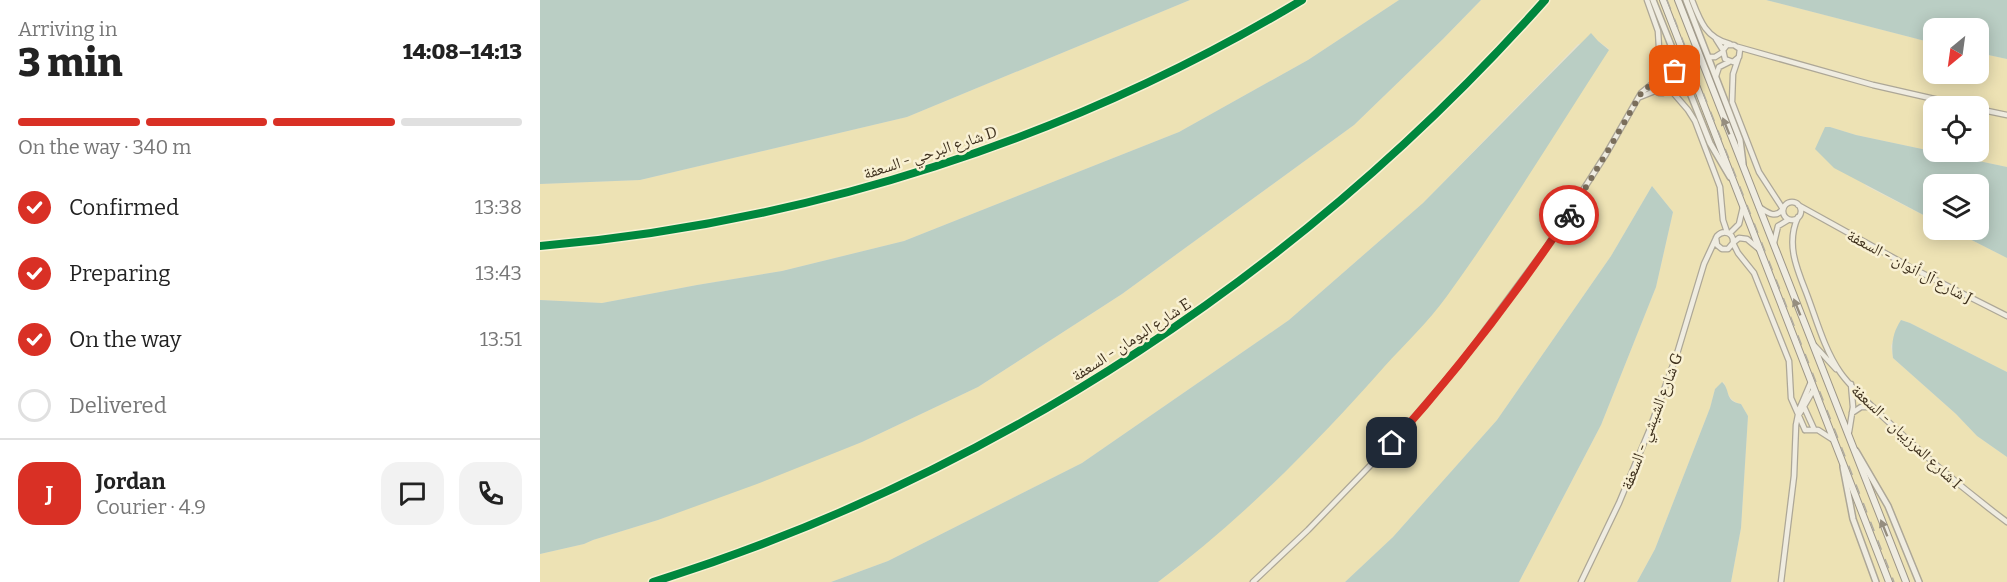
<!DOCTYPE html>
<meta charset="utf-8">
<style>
:root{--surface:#fff;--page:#f2f2f2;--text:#222;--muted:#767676;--line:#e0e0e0;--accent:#d93025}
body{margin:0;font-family:Bitter,"Noto Naskh Arabic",serif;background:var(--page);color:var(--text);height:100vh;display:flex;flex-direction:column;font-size:22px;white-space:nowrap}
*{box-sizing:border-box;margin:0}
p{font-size:20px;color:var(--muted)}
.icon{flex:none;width:33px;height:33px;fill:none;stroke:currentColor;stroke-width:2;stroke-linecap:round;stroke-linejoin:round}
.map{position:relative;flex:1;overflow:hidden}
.details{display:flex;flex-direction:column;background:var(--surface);width:540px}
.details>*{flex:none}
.needle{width:39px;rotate:209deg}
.buttons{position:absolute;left:1383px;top:18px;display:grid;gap:12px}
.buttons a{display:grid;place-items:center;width:66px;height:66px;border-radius:12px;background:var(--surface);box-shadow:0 3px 15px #0003;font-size:30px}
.pin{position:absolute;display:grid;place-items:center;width:51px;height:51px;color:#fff;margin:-26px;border-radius:12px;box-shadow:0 3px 9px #0006}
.courier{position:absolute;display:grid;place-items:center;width:60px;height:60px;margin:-30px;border:4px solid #d93025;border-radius:50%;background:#fff;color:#222;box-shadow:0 2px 8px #0007}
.summary em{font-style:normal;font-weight:800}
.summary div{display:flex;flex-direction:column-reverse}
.summary{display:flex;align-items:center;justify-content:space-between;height:102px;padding:0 18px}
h1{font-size:39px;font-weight:800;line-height:45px}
.bar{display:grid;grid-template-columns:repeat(4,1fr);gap:9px 6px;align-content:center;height:72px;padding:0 18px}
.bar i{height:8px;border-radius:4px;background:var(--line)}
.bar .on{background:var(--accent)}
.bar p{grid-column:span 4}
.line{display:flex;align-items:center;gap:15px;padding:0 18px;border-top:2px solid var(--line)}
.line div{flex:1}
.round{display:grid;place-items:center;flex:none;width:63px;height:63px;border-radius:18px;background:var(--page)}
ol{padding:0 18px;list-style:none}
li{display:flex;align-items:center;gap:18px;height:66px}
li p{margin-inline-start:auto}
li .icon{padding:6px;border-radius:50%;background:var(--accent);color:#fff;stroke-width:4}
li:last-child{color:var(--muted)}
li i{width:33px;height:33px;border:3px solid var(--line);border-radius:50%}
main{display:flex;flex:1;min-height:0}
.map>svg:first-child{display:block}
</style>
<main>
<section class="details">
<div class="summary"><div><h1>3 min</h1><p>Arriving in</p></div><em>14:08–14:13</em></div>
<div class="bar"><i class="on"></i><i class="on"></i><i class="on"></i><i></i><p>On the way · 340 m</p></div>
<ol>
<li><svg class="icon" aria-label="check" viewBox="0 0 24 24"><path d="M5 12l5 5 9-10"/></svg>Confirmed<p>13:38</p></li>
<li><svg class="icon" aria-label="check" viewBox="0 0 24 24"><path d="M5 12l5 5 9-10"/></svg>Preparing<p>13:43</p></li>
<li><svg class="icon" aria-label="check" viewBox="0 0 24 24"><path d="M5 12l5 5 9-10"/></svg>On the way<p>13:51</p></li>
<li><i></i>Delivered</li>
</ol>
<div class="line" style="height:108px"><b class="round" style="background:var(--accent);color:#fff">J</b><div><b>Jordan</b><p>Courier · 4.9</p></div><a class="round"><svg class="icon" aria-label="chat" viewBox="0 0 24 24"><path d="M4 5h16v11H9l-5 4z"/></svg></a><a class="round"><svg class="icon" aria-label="phone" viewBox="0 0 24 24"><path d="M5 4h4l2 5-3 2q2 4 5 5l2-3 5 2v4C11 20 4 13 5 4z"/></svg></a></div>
</section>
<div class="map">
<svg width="1467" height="582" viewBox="0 0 1467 582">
<rect width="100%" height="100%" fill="#e8e2ce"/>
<path fill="#ede2b4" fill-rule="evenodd" d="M650 0H859L768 60 639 132 364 241 242 271 157 285 62 303 0 300V184L100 180 367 117Z
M941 0H1226L1393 43 1394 74H1438L1439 53 1467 59V167L1316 135 1290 127 1326 186 1393 220 1394 230H1412L1467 258V372L1370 323 1361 320 1351 346 1353 358 1416 414 1437 436 1467 457V582H1191L1201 528 1208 416 1201 404C1189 401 1187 393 1184 382L1175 389 1170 408 1115 549 1097 582H979L1061 425 1116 287 1133 212 1112 186 1071 256 957 420 853 537 805 582H618L643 563 1069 49 1058 41 1038 44 883 203 749 320 542 463 348 561 291 582H0V554L44 544 53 540 118 520 322 442 438 387 582 294 814 125 903 39ZM1394 106H1438V152H1394Z"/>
<path fill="#bacec4" d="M0 0H650L367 117 100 180 0 184Z
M859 0H941L903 39 814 125 582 294 438 387 322 442 217 484 118 520 53 540 44 544 0 554V300L62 303 157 285 242 271 364 241 639 132 768 60Z
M1226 0H1467V59L1439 53 1438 28H1394L1393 43Z
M1051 33 1058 41 1069 50C1016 132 965 216 907 296 889 321 865 344 844 367 775 445 702 519 618 582H291L348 561 542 463 749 320 883 203Z
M1285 127H1290L1316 135 1467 167V258L1412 230H1438V184H1394L1393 220 1294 168 1275 149Z
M1112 186 1133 212 1116 287 1061 425 979 582H805L853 537 957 420 1071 256Z
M1361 320 1370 323 1467 372V457L1437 436 1416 414 1353 358C1351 344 1353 332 1361 320Z
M1182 382C1191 390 1184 401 1201 404L1208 416 1201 528 1191 582H1097L1115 549 1170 408 1175 389Z"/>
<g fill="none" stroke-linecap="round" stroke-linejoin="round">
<defs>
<path id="minor" d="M1107 0 1118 31 1120 64 1124 77
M1152 0C1160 21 1166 38 1190 44
M1176 39 1183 50 1185 59 1193 62 1199 57 1200 49 1194 45H1187L1183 50
M1198 47 1333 85 1425 106
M1169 57H1175L1183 52
M1198 59 1193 74 1192 102 1219 172 1243 209
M1176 76 1179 67 1189 62
M1113 85a8 8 0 1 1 16 0a8 8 0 1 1-16 0Z
M1126 78 1135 71 1136 62
M1129 85 1140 82 1146 86
M1129 88 1148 110 1155 121 1180 187 1183 220 1187 232
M1100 97 1115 91
M1438 109 1467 115
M1243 211a9 9 0 1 1 18 0a9 9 0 1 1-18 0Z
M1258 205 1370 267 1467 316
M1219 207C1227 212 1235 219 1242 210
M1258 217C1246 243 1256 267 1266 292 1276 318 1284 349 1300 372 1311 388 1328 402 1341 415 1381 453 1423 489 1467 522
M1190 233 1199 224 1203 207
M1194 242 1199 238 1207 239 1219 249
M1193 243 1198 253 1214 273 1249 361 1251 398 1265 430
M1234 243 1238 226 1248 220
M0 246C268 223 531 139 762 0
M1275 346 1296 369
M1264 407 1274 429
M1260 413 1274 389
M1312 413 1321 407H1333
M1265 430H1278L1292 439
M1309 432 1313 407 1311 384
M113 582C457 474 766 269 1005 0
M713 582 768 530 852 443 922 361 1008 245 1066 154 1101 93 1112 84
M1041 582 1079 503 1109 431 1136 357 1164 264 1177 236C1184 229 1194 233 1193 243L1188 249H1182L1177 245 1176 238
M1241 582 1254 476 1256 425 1259 410 1271 382"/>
<path id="tertiary" d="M1113 0 1170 143 1190 177
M1146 0 1200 140 1203 163
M1316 451 1348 506 1379 582
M1303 467 1313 519 1336 582"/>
<path id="secondary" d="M1123 0 1349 582
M1138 0 1366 582"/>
</defs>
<use href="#minor" stroke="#ada797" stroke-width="7"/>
<use href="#tertiary" stroke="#ada797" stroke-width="8"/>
<use href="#secondary" stroke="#9d9687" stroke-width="8"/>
<use href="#minor" stroke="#efece1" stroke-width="4.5"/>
<use href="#tertiary" stroke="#efece1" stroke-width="5"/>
<use href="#secondary" stroke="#efece1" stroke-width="6"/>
<path stroke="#afaba0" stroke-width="1.5" stroke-dasharray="10 10" stroke-linecap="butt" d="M1127 0 1354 582"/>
<defs>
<path id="cycleway" d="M0 246C268 223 531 139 762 0
M113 582C457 474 766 269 1005 0"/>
</defs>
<use href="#cycleway" stroke="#f9f1d4" stroke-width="11"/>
<use href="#cycleway" stroke="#00873e" stroke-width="8"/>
</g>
<defs><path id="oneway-solid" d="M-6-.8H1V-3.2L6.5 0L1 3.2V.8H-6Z" transform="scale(1.5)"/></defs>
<g fill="#968e7f">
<use href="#oneway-solid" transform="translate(1186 126) rotate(-112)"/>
<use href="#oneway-solid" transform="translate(1257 307) rotate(-112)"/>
<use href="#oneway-solid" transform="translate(1344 528) rotate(-112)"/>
</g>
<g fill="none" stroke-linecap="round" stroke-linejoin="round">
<path stroke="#7a6e5b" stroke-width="6" stroke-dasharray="0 10.8" d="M1029 215 1066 154 1103 90 1113 84 1116 78H1126L1135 71"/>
<path stroke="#d93025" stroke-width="8" d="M852 443C917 371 975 295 1029 215"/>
</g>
<g text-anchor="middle" stroke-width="5" stroke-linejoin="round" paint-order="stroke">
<g font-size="16" fill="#3e301d" stroke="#f9f1d4">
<text transform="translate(390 152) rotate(-18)" y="6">شارع البرحي - السعفة D</text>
<text transform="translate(1370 266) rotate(28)" y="6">شارع آل أنوان - السعفة J</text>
<text transform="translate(591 339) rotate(-33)" y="6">شارع البومان - السعفة E</text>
<text transform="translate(1111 421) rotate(-69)" y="6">شارع الشيشي - السعفة G</text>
<text transform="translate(1367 436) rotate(43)" y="6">شارع المرزيبان - السعفة I</text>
</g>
</g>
</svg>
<div class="buttons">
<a><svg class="needle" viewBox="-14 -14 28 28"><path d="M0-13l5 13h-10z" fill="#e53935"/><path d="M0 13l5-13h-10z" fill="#767676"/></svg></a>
<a><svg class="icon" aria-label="locate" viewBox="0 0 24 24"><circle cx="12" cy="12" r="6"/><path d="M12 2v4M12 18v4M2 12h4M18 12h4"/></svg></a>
<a><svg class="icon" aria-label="layers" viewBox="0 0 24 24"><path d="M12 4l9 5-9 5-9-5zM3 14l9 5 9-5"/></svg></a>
</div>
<div class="pin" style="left:1135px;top:71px;background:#ea580c"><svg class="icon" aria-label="bag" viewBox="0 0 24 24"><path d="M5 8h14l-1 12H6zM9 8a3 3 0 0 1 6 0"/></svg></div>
<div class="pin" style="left:852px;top:443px;background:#1f2937"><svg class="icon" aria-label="home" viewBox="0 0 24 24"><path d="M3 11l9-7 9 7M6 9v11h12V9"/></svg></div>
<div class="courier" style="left:1029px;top:215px"><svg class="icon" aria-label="bike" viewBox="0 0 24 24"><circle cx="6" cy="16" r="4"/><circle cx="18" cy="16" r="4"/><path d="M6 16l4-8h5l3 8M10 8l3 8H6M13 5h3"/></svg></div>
</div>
</main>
